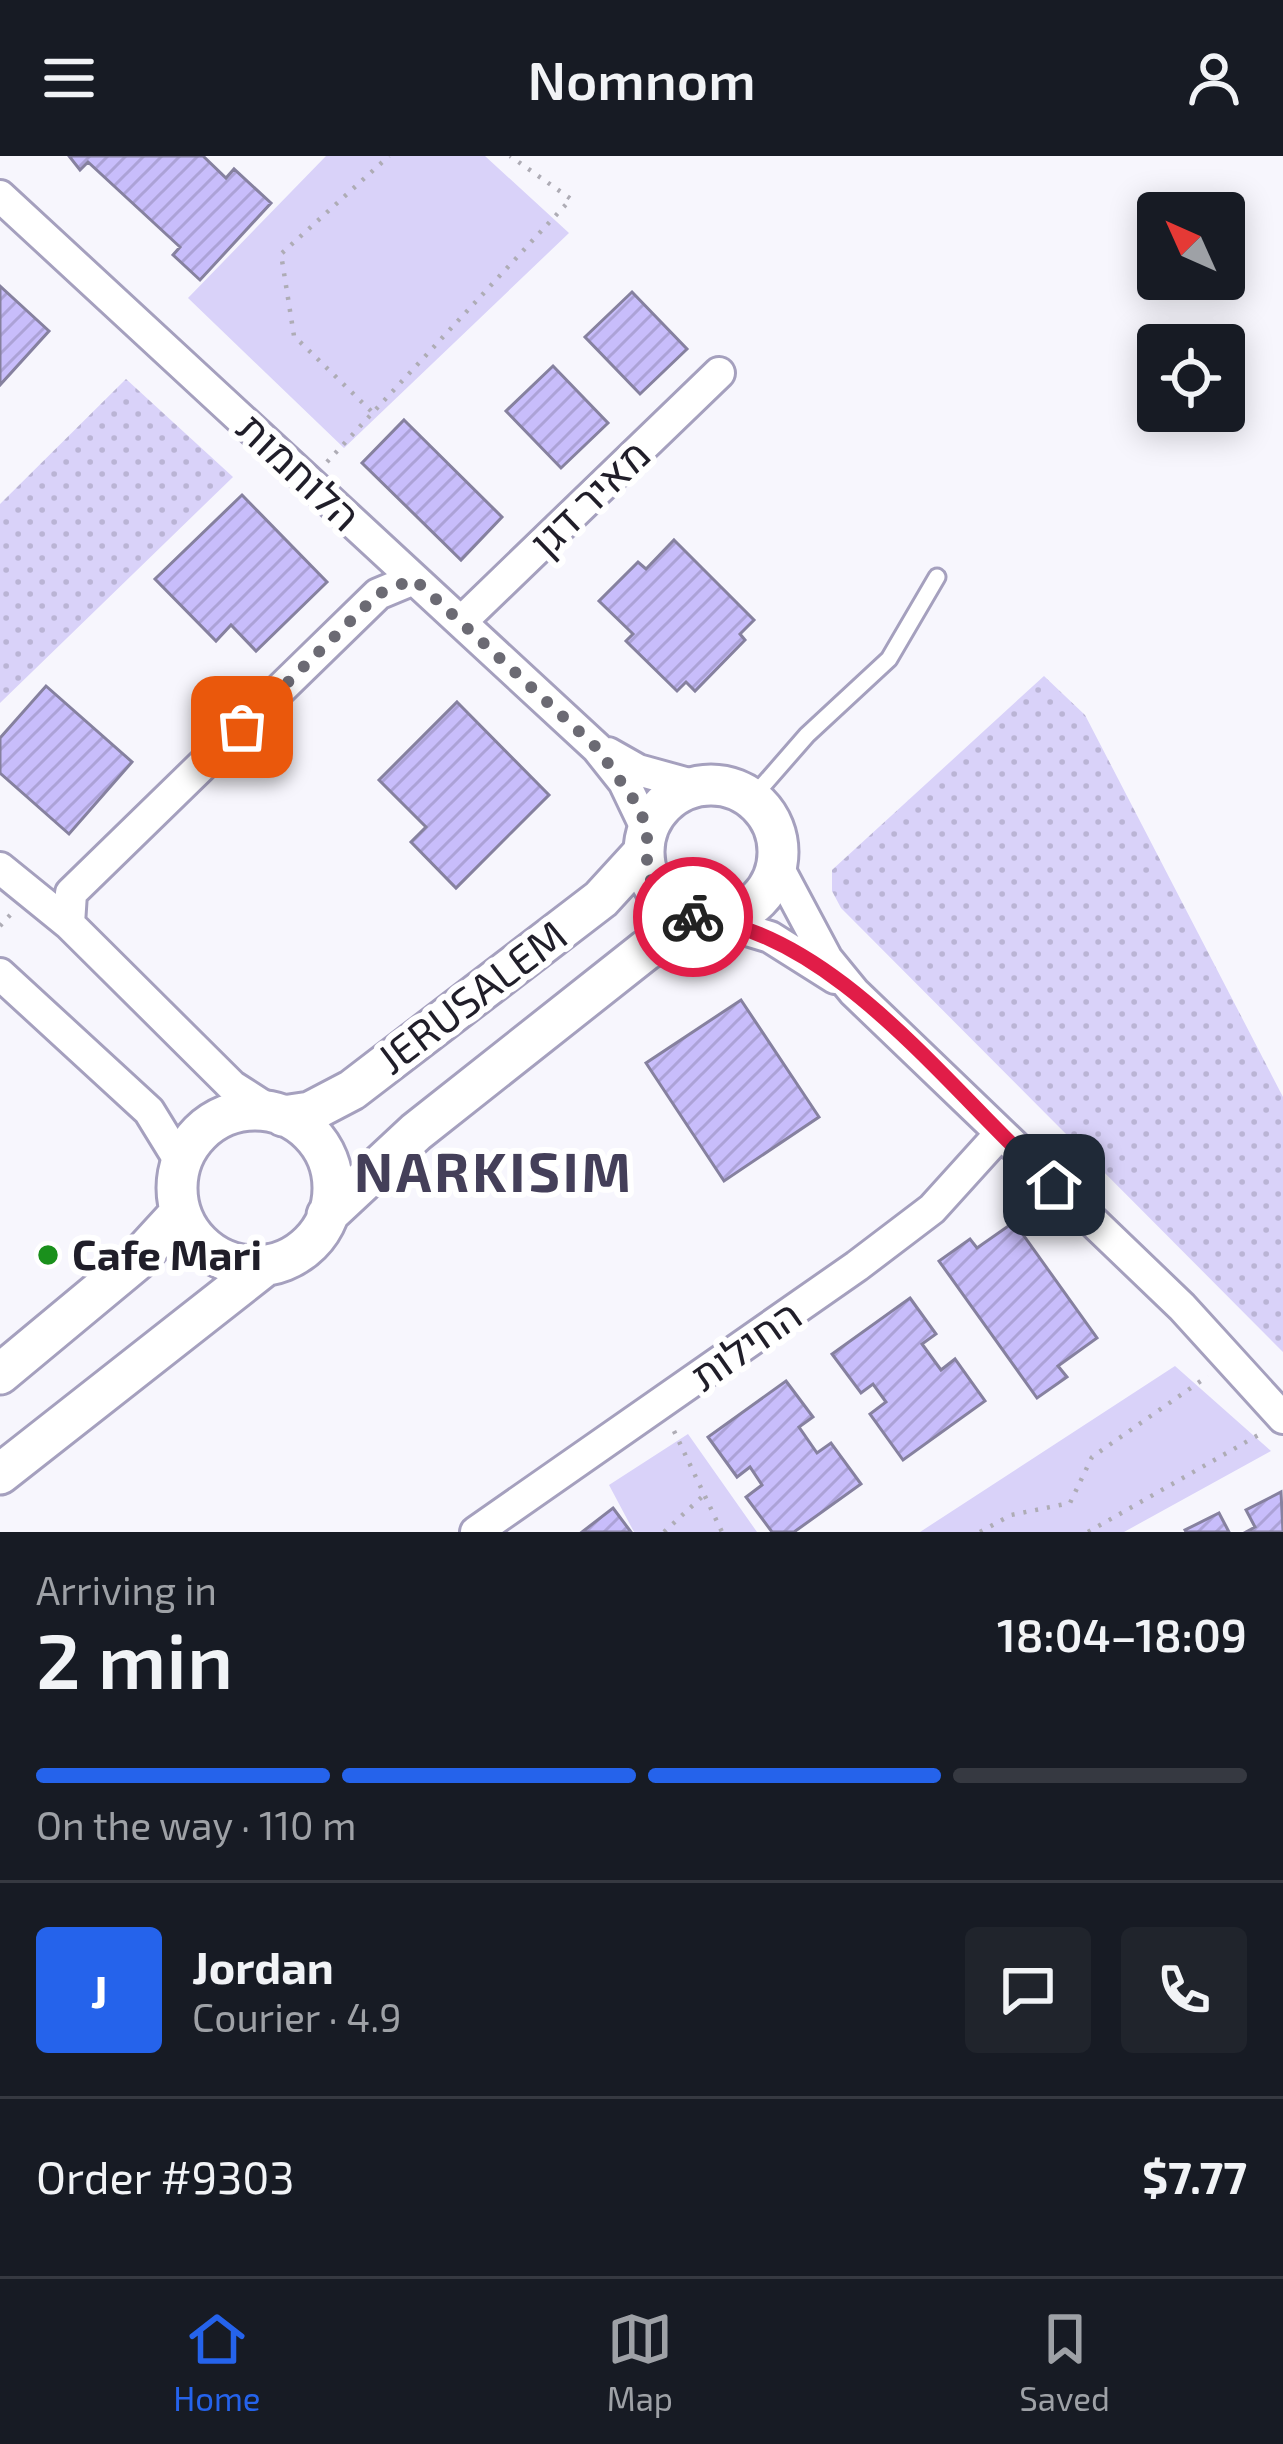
<!DOCTYPE html>
<meta charset="utf-8">
<style>
:root{--surface:#171b24;--page:#20242c;--text:#f1f3f6;--muted:#9ea1a6;--line:#363941;--accent:#2563eb}
body{margin:0;font-family:"Exo 2",Heebo,sans-serif;background:var(--page);color:var(--text);height:100vh;display:flex;flex-direction:column;font-size:45px;white-space:nowrap}
*{box-sizing:border-box;margin:0}
p{font-size:39px;color:var(--muted)}
.icon{flex:none;width:66px;height:66px;fill:none;stroke:currentColor;stroke-width:2;stroke-linecap:round;stroke-linejoin:round}
.map{position:relative;height:1376px;overflow:hidden}
.panel{display:flex;flex-direction:column;background:var(--surface);flex:1}
.panel>*{flex:none}
.needle{width:78px;rotate:315deg}
.controls{position:absolute;left:1137px;top:36px;display:grid;gap:24px}
.controls a{display:grid;place-items:center;width:108px;height:108px;border-radius:12px;background:var(--surface);box-shadow:0 6px 30px #0003;font-size:60px}
.pin{position:absolute;display:grid;place-items:center;width:102px;height:102px;color:#fff;margin:-51px;border-radius:24px;box-shadow:0 6px 18px #0006}
.courier{position:absolute;display:grid;place-items:center;width:120px;height:120px;margin:-60px;border:9px solid #e11d48;border-radius:50%;background:#fff;color:#222;box-shadow:0 3px 15px #0007}
.headline em{font-style:normal;font-weight:600}
.headline div{display:flex;flex-direction:column-reverse}
.headline{display:flex;align-items:center;justify-content:space-between;height:204px;padding:0 36px}
h1{font-size:78px;font-weight:600;line-height:90px}
.bar{display:grid;grid-template-columns:repeat(4,1fr);gap:18px 12px;align-content:center;height:144px;padding:0 36px}
.bar i{height:15px;border-radius:9px;background:var(--line)}
.bar .on{background:var(--accent)}
.bar p{grid-column:span 4}
.line{display:flex;align-items:center;gap:30px;padding:0 36px;border-top:3px solid var(--line)}
.line div{flex:1}
.round{display:grid;place-items:center;flex:none;width:126px;height:126px;border-radius:12px;background:var(--page)}
header{display:flex;justify-content:space-between;align-items:center;height:156px;padding:0 36px;background:var(--surface);font-size:54px;font-weight:600}
.tab-bar{display:flex;justify-content:space-around;align-items:center;height:168px;border-top:3px solid var(--line);background:var(--surface);font-size:33px;color:var(--muted)}
.tab-bar a{display:grid;justify-items:center;gap:6px}
.tab-bar .on{color:var(--accent)}
.map>svg:first-child{display:block}
</style>
<header><svg class="icon" aria-label="menu" viewBox="0 0 24 24"><path d="M4 6h16M4 12h16M4 18h16"/></svg>Nomnom<svg class="icon" aria-label="person" viewBox="0 0 24 24"><circle cx="12" cy="8" r="4"/><path d="M4 21q1-7 8-7t8 7"/></svg></header>
<div class="map">
<svg width="1283" height="1376" viewBox="0 0 1283 1376">
<defs>
<pattern id="grass-dots" width="8" height="8" patternUnits="userSpaceOnUse" patternTransform="scale(3)"><rect width="8" height="8" fill="#d9d2f9"/><path d="M2 2h.1M6 6h.1" fill="none" stroke="#bab4d5" stroke-width="1.8" stroke-linecap="round"/></pattern>
<pattern id="building-hatch" width="6" height="6" patternUnits="userSpaceOnUse" patternTransform="scale(3)"><rect width="6" height="6" fill="#c8bdfb"/><path d="M-1 1l2-2M0 6l6-6M5 7l2-2" fill="none" stroke="#aca2d7"/></pattern>
</defs>
<rect width="100%" height="100%" fill="#f7f6fd"/>
<path fill="url(#grass-dots)" d="M126 223 233 321 0 547V348Z
M1044 520 1085 559 1283 941V1196L841 752 832 735V714Z"/>
<path fill="#d9d2f9" d="M326 0H485L569 77 344 292 188 142Z
M1175 1210 1271 1295 1124 1376H920Z
M688 1278 757 1376H634L609 1329Z"/>
<path fill="url(#building-hatch)" stroke="#86819f" stroke-width="3" d="M69 0H203L226 22 234 13 271 47 200 124 173 99 180 91 88 6 80 14Z
M0 130 49 175 0 229Z
M632 136 687 193 640 238 585 181Z
M553 210 608 267 561 312 506 255Z
M404 264 502 361 461 404 362 307Z
M242 339 327 426 256 495 231 469 216 485 155 423Z
M674 384 754 464 740 478 745 484 695 535 686 526 677 535 626 485 633 478 599 445 638 406 646 413Z
M46 530 132 606 69 678 0 617V582Z
M457 546 549 639 456 732 411 686 426 671 379 624Z
M741 844 819 961 724 1025 646 907Z
M1014 1066 1097 1182 1058 1210 1067 1221 1037 1242 939 1105 970 1083 977 1092Z
M910 1142 936 1178 922 1188 941 1214 955 1203 985 1245 903 1304 870 1258 886 1246 873 1228 861 1237 832 1198Z
M786 1225 813 1261 799 1271 817 1297 831 1287 861 1328 794 1376H772L746 1341 762 1329 750 1311 737 1321 708 1281Z
M1281 1336 1283 1376H1246L1255 1371 1246 1354Z
M613 1352 631 1376H582Z
M1219 1357 1229 1376H1186L1185 1374Z"/>
<g fill="none" stroke-linecap="round" stroke-linejoin="round">
<defs>
<path id="service" d="M752 642 807 579 889 503 937 421"/>
<path id="minor" d="M0 40 597 592 624 626 647 674
M461 466 719 217
M608 597 638 614 696 630
M778 711 827 803 854 836 1182 1151 1283 1262
M0 712 69 768 232 930 274 957
M714 764 770 781 835 822
M69 768 71 737 378 438 414 423
M0 818 149 955 181 1007
M476 1376 857 1110 932 1053 999 979"/>
<path id="tertiary" d="M644 696a67 67 0 1 1 134 0a67 67 0 1 1-134 0Z
M177 1032a78 78 0 1 1 156 0a78 78 0 1 1-156 0Z
M283 960 310 956 352 934 601 743 644 696
M327 1059 416 976 646 794 705 762
M0 1218 136 1105 180 1057
M0 1318 266 1109"/>
</defs>
<use href="#service" stroke="#a5a0be" stroke-width="21"/>
<use href="#minor" stroke="#a5a0be" stroke-width="36"/>
<use href="#tertiary" stroke="#a5a0be" stroke-width="45"/>
<path stroke="#aeacb5" stroke-width="4.5" stroke-dasharray="3 9" stroke-linecap="butt" d="M371 255 294 180 281 98 389 0
M327 306 571 43 510 0
M0 770 11 758
M674 1275 722 1376
M664 1376 704 1339
M980 1376 1011 1359 1070 1347 1092 1301 1208 1220
M1088 1376 1260 1278"/>
<use href="#service" stroke="#fff" stroke-width="15"/>
<use href="#minor" stroke="#fff" stroke-width="30"/>
<use href="#tertiary" stroke="#fff" stroke-width="39"/>
</g>
<g fill="none" stroke-linecap="round" stroke-linejoin="round">
<path stroke="#6b6a73" stroke-width="12" stroke-dasharray="0 21.6" d="M242 571 378 438 414 423 597 592 639 651 647 674V717L657 736 693 761"/>
<path stroke="#e11d48" stroke-width="15" d="M693 761C836 775 952 938 1054 1029"/>
</g>
<circle fill="#1a901c" stroke="#fff" stroke-width="4.5" cx="48" cy="1099" r="12"/>
<g text-anchor="middle" stroke-width="12" stroke-linejoin="round" paint-order="stroke">
<g font-size="42" fill="#201e29" stroke="#fff">
<text transform="translate(299 316) rotate(43)" y="15">הלוחמות</text>
<text transform="translate(590 342) rotate(-44)" y="15">מאיר דגן</text>
<text transform="translate(472 841) rotate(-37)" y="15">JERUSALEM</text>
<text transform="translate(746 1189) rotate(-35)" y="15">החילות</text>
</g>
<g font-size="42" font-weight="bold" fill="#201e29" stroke="#fff" text-anchor="start">
<text x="72" y="1114">Cafe Mari</text>
</g>
<g font-size="54" font-weight="bold" letter-spacing="3" fill="#443f59" stroke="#fff">
<text x="494" y="1036">NARKISIM</text>
</g>
</g>
</svg>
<div class="controls">
<a><svg class="needle" viewBox="-14 -14 28 28"><path d="M0-13l5 13h-10z" fill="#e53935"/><path d="M0 13l5-13h-10z" fill="#9ea1a6"/></svg></a>
<a><svg class="icon" aria-label="locate" viewBox="0 0 24 24"><circle cx="12" cy="12" r="6"/><path d="M12 2v4M12 18v4M2 12h4M18 12h4"/></svg></a>
</div>
<div class="pin" style="left:242px;top:571px;background:#ea580c"><svg class="icon" aria-label="bag" viewBox="0 0 24 24"><path d="M5 8h14l-1 12H6zM9 8a3 3 0 0 1 6 0"/></svg></div>
<div class="pin" style="left:1054px;top:1029px;background:#1f2937"><svg class="icon" aria-label="home" viewBox="0 0 24 24"><path d="M3 11l9-7 9 7M6 9v11h12V9"/></svg></div>
<div class="courier" style="left:693px;top:761px"><svg class="icon" aria-label="bike" viewBox="0 0 24 24"><circle cx="6" cy="16" r="4"/><circle cx="18" cy="16" r="4"/><path d="M6 16l4-8h5l3 8M10 8l3 8H6M13 5h3"/></svg></div>
</div>
<section class="panel">
<div class="headline"><div><h1>2 min</h1><p>Arriving in</p></div><em>18:04–18:09</em></div>
<div class="bar"><i class="on"></i><i class="on"></i><i class="on"></i><i></i><p>On the way · 110 m</p></div>
<div class="line" style="height:216px"><b class="round" style="background:var(--accent);color:#fff">J</b><div><b>Jordan</b><p>Courier · 4.9</p></div><a class="round"><svg class="icon" aria-label="chat" viewBox="0 0 24 24"><path d="M4 5h16v11H9l-5 4z"/></svg></a><a class="round"><svg class="icon" aria-label="phone" viewBox="0 0 24 24"><path d="M5 4h4l2 5-3 2q2 4 5 5l2-3 5 2v4C11 20 4 13 5 4z"/></svg></a></div>
<div class="line" style="height:156px"><div>Order #9303</div><b>$7.77</b></div>
</section>
<nav class="tab-bar">
<a class="on"><svg class="icon" aria-label="home" viewBox="0 0 24 24"><path d="M3 11l9-7 9 7M6 9v11h12V9"/></svg>Home</a>
<a><svg class="icon" aria-label="map" viewBox="0 0 24 24"><path d="M3 6l6-2 6 2 6-2v14l-6 2-6-2-6 2zM9 4v14M15 6v14"/></svg>Map</a>
<a><svg class="icon" aria-label="saved" viewBox="0 0 24 24"><path d="M7 4h10v16l-5-4-5 4z"/></svg>Saved</a>
</nav>
